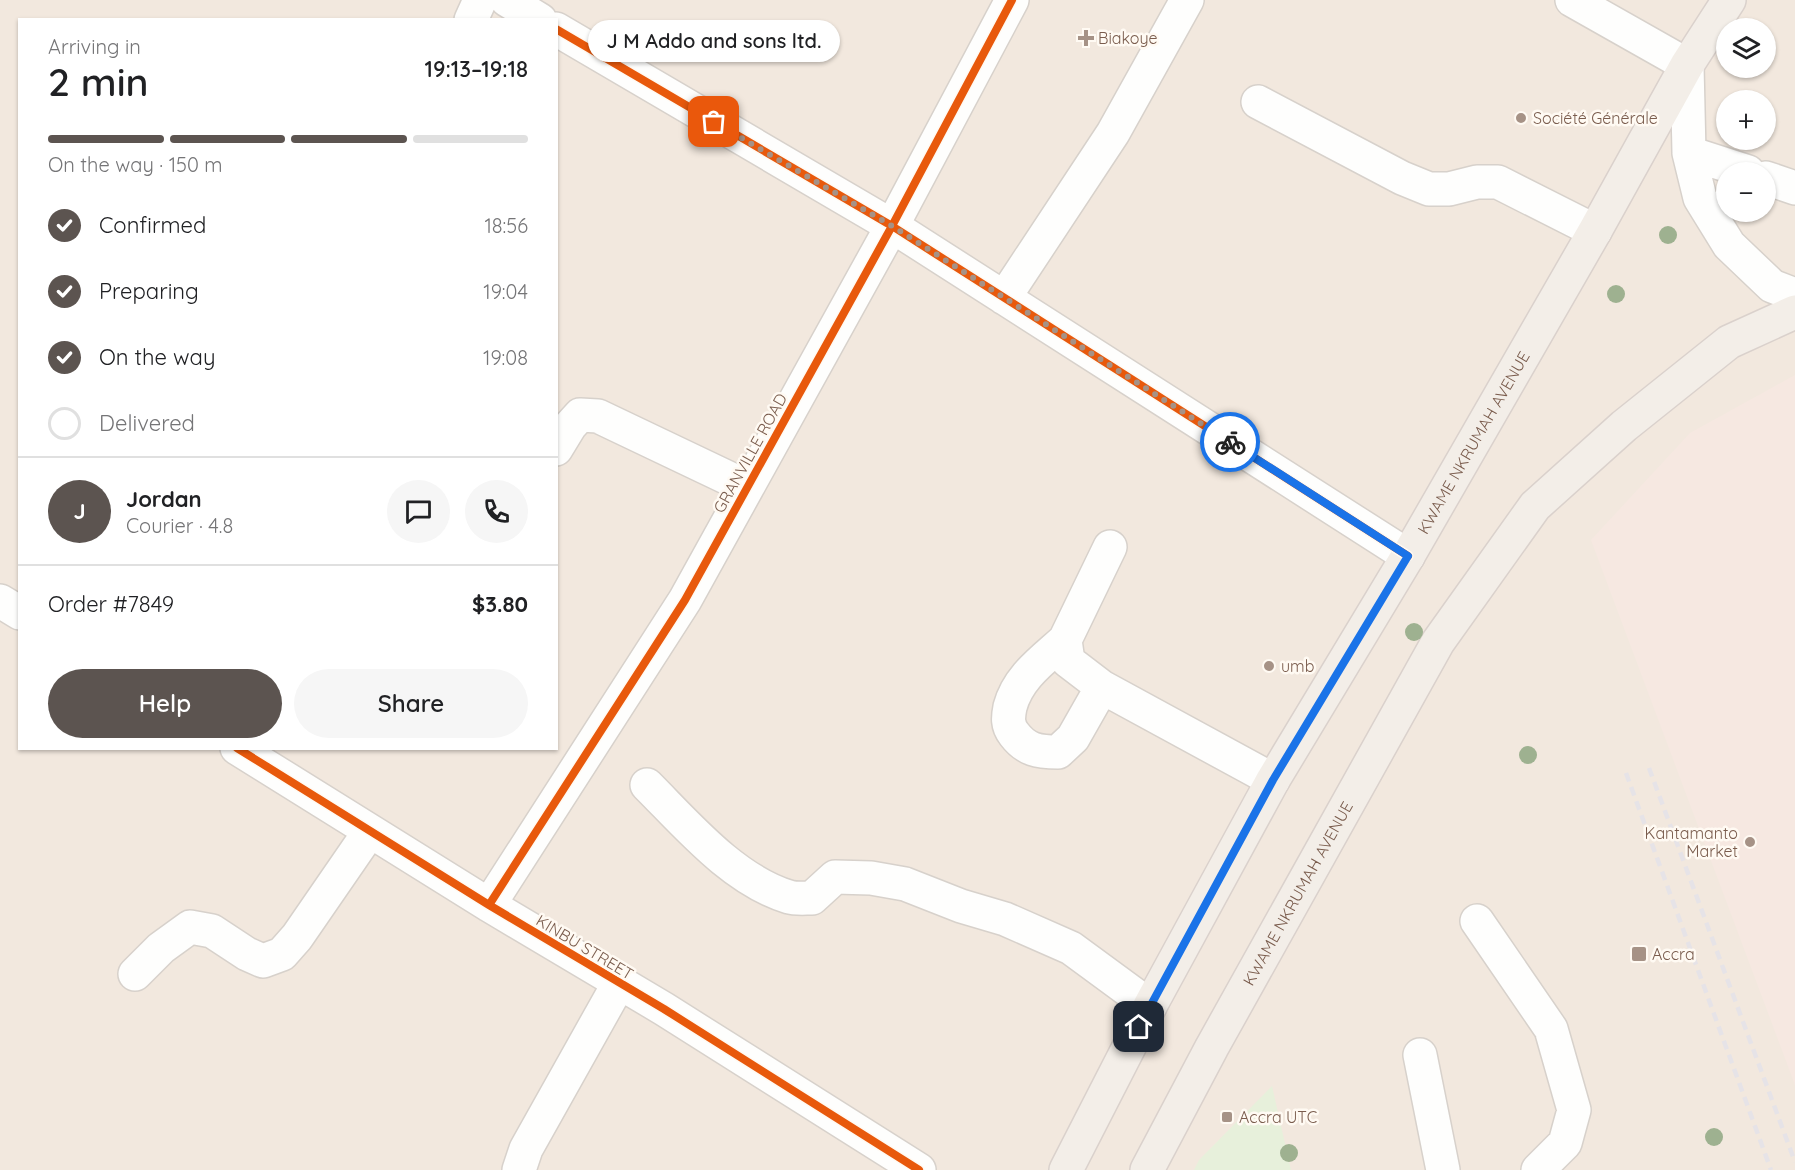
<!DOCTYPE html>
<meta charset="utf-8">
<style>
:root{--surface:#fff;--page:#f6f6f6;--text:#202124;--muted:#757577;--line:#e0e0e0;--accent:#5c5450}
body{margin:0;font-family:Quicksand,sans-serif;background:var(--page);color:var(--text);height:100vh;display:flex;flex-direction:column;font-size:22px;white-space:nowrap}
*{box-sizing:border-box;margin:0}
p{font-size:20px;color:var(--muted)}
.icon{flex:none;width:33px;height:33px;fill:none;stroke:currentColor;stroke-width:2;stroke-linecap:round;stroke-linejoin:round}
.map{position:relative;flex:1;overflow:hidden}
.sheet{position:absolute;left:18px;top:18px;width:540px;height:732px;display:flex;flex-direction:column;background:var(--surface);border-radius:0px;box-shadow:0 2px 4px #0004}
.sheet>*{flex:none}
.tools{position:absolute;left:1716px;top:18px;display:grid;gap:12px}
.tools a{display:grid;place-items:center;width:60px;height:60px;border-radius:50%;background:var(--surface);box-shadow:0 2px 4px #0004;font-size:30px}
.pin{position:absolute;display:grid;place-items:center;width:51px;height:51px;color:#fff;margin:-26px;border-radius:12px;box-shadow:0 3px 9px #0006}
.courier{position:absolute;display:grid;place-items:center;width:60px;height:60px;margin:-30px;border:4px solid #1a73e8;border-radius:50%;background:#fff;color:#222;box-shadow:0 2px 8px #0007}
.bubble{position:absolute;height:42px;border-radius:21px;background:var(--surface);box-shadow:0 2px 4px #0004;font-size:20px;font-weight:600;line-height:42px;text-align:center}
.overview em{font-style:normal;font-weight:600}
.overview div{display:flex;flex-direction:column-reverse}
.overview{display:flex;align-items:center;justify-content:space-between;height:102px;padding:0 30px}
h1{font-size:39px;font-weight:600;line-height:45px}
.bar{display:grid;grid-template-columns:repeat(4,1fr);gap:9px 6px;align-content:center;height:72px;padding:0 30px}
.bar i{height:8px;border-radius:4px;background:var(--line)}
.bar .active{background:var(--accent)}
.bar p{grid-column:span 4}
.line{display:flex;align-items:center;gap:15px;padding:0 30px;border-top:2px solid var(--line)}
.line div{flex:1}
.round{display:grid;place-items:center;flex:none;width:63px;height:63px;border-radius:32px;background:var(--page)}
ol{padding:0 30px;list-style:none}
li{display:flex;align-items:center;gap:18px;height:66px}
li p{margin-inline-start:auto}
li .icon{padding:6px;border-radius:50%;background:var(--accent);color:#fff;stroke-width:4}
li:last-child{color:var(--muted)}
li i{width:33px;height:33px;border:3px solid var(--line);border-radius:50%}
.primary-button{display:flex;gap:12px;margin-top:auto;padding:12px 30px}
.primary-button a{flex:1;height:69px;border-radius:36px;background:var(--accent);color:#fff;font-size:24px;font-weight:600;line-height:69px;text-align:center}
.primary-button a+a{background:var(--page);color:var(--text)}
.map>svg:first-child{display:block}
</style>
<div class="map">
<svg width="1795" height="1170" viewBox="0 0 1795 1170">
<rect width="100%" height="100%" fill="#f9f5f0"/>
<path fill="#f2e8de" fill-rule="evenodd" d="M0 0H1795V1170H0ZM20 20H556V748H20ZM1726 28H1766V68H1726ZM1726 100H1766V140H1726ZM1726 172H1766V212H1726Z"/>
<path fill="#f6e8e1" d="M1795 375V1085L1591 540 1690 433Z"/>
<path fill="#e7f0db" d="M1272 1086 1291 1170H1194L1199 1160Z"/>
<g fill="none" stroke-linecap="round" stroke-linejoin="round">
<defs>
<path id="minor" d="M507 0 540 20
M1572 0 1687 65 1689 153 1700 198 1729 245 1772 286 1795 295
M471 20 480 0
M556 29 892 226 1408 556
M1258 102 1402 178 1429 189H1449L1477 182H1498L1595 231
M1689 153 1748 172
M1766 178 1795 188
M1004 298 1113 133 1187 0
M556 449 570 426 580 415 598 416 747 487
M1110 547 1065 640 1068 661 1102 687 1273 780
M0 601 20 613
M1065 640C1043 660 1018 677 1010 707 1008 717 1007 725 1014 734 1026 750 1038 752 1058 752L1073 738 1102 687
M237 748 489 905 664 1009 919 1170
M647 785C687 825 733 880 789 897 796 899 805 898 812 898L835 877 871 878 905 884 961 906 1005 919 1071 948 1150 1006
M489 905 685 600 892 226 1012 0
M1477 921 1551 1029 1574 1110 1565 1143 1538 1170
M135 974 161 948 190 927 212 931 247 954 263 961 282 954 297 937 370 831
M1420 1055 1443 1170
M519 1170 526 1149 619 983"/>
<g id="major">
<path id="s1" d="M1066 1170 1150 1006 1273 780 1408 556 1595 231 1687 65 1729 0"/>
<path id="s2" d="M1147 1170 1212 1047 1438 642 1535 506 1624 426 1729 342 1795 312"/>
</g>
</defs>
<use href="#minor" stroke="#d7d1cb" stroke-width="36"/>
<use href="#major" stroke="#dad1cc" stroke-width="36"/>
<use href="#minor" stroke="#fefefd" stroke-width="33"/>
<use href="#major" stroke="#f3eee8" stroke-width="33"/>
<path stroke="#e6e3e7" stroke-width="4.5" stroke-dasharray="9 6" stroke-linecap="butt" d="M1649 768 1795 1162
M1626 773 1771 1170"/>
<defs>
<path id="cycleway" d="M556 29 892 226 1408 556
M237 748 489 905 664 1009 919 1170
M489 905 685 600 892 226 1012 0"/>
</defs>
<use href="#cycleway" stroke="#fffaf3" stroke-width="11"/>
<use href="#cycleway" stroke="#e8590c" stroke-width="8"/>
</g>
<g fill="#9eb190">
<circle cx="1668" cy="235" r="9"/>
<circle cx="1616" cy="294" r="9"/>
<circle cx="1414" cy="632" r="9"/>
<circle cx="1528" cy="755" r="9"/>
<circle cx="1714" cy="1137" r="9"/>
<circle cx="1289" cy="1153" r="9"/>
</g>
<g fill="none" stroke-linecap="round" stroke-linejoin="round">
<path stroke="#a69286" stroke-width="6" stroke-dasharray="0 10.8" d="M714 122 892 226 1230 442"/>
<path stroke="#1a73e8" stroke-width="8" d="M1139 1027 1273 780 1408 556 1230 442"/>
</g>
<g fill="#a69286" stroke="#fffaf3" stroke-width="2">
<path d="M1083 29h6v6h6v6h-6v6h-6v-6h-6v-6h6z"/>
<circle cx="1521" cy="118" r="6"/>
<circle cx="1269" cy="666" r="6"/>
<circle cx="1750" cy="842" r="6"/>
<rect x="1631" y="946" width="16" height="16" rx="3"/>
<rect x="1221" y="1111" width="12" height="12" rx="3"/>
</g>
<g text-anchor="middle" stroke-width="5" stroke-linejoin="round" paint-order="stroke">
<g font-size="16" fill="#7a5c4d" stroke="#fffaf3" text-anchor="start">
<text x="1098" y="44">Biakoye</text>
<text x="1533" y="124">Société Générale</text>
<text x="1281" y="672">umb</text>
<text x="1738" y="839" text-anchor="end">Kantamanto<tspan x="1738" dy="18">Market</tspan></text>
<text x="1652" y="960">Accra</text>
<text x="1239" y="1123">Accra UTC</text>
</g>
<g font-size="16" fill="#7a5c4d" stroke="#fffaf3">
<text dy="6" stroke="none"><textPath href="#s1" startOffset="834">KWAME NKRUMAH AVENUE</textPath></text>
<text transform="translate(750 453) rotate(-61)" y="6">GRANVILLE ROAD</text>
<text dy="6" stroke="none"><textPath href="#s2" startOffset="315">KWAME NKRUMAH AVENUE</textPath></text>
<text transform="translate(585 947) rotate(31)" y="6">KINBU STREET</text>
</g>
</g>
</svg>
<div class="tools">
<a><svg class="icon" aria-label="layers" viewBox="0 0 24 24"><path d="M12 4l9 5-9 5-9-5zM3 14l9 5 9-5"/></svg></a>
<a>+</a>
<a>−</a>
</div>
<div class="pin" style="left:714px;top:122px;background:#ea580c"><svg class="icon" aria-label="bag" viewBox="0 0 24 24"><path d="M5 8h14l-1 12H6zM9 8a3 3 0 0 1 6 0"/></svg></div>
<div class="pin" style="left:1139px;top:1027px;background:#1f2937"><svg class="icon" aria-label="home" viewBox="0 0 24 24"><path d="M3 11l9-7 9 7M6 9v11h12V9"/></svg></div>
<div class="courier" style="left:1230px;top:442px"><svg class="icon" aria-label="bike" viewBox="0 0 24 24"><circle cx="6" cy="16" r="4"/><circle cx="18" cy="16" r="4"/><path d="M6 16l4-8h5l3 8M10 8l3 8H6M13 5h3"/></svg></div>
<div class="bubble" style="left:588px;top:20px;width:252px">J M Addo and sons ltd.</div>
<section class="sheet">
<div class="overview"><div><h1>2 min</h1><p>Arriving in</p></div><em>19:13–19:18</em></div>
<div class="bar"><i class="active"></i><i class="active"></i><i class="active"></i><i></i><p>On the way · 150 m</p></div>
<ol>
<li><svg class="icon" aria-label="check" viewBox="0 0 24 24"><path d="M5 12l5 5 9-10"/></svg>Confirmed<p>18:56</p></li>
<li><svg class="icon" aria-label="check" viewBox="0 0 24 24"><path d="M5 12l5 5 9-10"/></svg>Preparing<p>19:04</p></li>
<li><svg class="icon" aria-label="check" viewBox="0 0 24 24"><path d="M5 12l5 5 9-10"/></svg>On the way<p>19:08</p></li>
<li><i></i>Delivered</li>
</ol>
<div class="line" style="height:108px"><b class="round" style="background:var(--accent);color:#fff">J</b><div><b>Jordan</b><p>Courier · 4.8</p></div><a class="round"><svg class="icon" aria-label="chat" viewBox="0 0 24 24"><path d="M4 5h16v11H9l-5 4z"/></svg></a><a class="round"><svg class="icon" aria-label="phone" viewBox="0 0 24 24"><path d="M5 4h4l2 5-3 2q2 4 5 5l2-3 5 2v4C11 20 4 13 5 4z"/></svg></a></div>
<div class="line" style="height:78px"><div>Order #7849</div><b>$3.80</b></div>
<div class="primary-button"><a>Help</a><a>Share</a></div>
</section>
</div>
